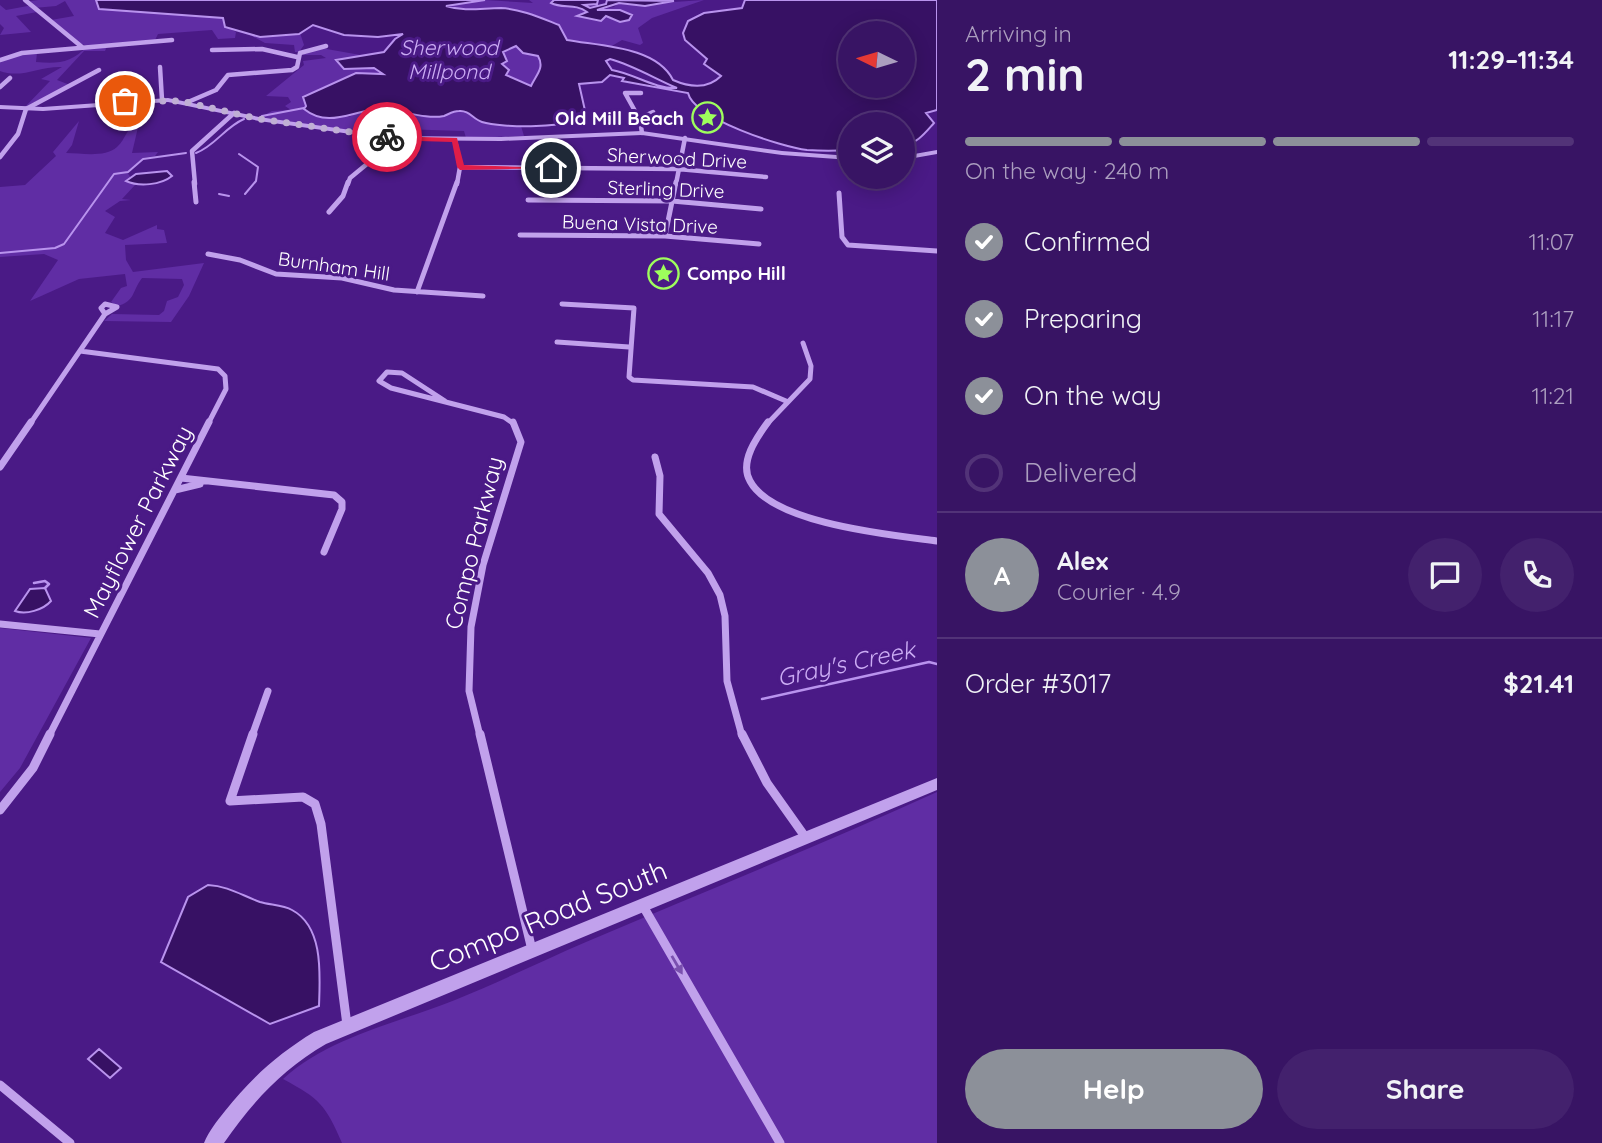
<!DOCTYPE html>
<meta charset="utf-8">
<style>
:root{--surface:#381464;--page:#43216d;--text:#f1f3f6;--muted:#ab9ebf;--line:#523378;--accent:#8c9099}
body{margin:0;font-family:Quicksand,sans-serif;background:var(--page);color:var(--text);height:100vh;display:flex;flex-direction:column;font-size:26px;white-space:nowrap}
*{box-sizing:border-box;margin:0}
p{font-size:23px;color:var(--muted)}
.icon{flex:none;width:38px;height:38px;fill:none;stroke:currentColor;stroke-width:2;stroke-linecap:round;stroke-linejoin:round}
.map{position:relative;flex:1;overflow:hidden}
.sheet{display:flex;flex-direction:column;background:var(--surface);width:665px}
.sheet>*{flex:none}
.needle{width:46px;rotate:275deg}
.tools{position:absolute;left:838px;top:21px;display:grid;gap:14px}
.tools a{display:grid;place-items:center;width:77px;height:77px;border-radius:50%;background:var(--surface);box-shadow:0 4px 18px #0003,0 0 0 2px var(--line);font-size:35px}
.pin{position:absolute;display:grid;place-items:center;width:60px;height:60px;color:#fff;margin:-30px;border:4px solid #fff;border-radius:50%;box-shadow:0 2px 7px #0007}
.courier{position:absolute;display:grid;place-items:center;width:70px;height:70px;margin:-35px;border:5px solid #e11d48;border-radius:50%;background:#fff;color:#222;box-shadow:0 2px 9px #0007}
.summary em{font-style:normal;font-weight:700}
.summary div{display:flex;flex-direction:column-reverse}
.summary{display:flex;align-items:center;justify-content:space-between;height:119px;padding:0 28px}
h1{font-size:46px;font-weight:700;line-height:52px}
.bar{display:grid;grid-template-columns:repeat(4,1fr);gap:10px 7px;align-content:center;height:84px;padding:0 28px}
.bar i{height:9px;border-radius:5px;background:var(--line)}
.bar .current{background:var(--accent)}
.bar p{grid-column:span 4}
.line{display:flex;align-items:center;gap:18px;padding:0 28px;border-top:2px solid var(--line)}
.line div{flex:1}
.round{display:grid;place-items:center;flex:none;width:74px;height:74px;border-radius:37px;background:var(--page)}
ol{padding:0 28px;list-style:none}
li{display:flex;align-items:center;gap:21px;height:77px}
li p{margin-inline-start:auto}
li .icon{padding:7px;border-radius:50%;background:var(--accent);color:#fff;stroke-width:4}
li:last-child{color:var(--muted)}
li i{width:38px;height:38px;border:4px solid var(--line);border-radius:50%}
.action{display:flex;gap:14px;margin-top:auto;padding:14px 28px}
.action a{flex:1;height:80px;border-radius:42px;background:var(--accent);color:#fff;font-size:28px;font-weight:700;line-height:80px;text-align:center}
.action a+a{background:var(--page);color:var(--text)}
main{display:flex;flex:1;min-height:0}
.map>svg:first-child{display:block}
</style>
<main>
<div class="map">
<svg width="937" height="1143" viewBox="0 0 937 1143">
<rect width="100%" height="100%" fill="#4a1a86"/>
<path fill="#602da4" d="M38 0H96L99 9 223 18 226 27 236 32 235 38 218 39 212 30 158 34 155 40 108 44 105 51H84L57 80 70 85 25 107 50 81 41 79 62 67C40 66 21 79 0 71V61L17 54 37 53 36 62C58 64 72 63 87 46L76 42 51 20 74 16 65 1 56 6 34 8 37 12 16 16 31 32 0 35 4 28 0 24V5L6 10 33 5 30 1Z
M485 0 533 3 529 0H554L552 3 575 6 587 12 578 15 581 16 601 21 606 16 620 22 631 15 626 12 596 10 614 7 619 2 629 5 704 0 652 18 638 28 643 43 640 45 622 40 610 47 567 40 559 24C542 18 523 10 506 9 485 8 466 11 445 6Z
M300 33 304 45 299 52H295L294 45 265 43 252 36Z
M515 46 523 53 539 56C545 68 536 75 532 86L506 75 502 63 506 60 503 52Z
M321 48 366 56 337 60 344 69 374 68 384 74H365L303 97 306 107 349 117 359 112 381 109 444 116 457 110 468 112 482 122 521 126 524 136 466 138 464 131 399 129 371 134 261 117 272 111 291 110 285 106 291 102 288 97 266 96 304 65 303 61 326 58 321 55H302Z
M79 121 72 145 66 153C81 153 105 158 117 147 127 138 124 130 139 123L132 153 158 152 155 156 143 158 127 172 131 178 129 183 135 185 122 199 131 200 120 201 105 211 115 217 105 233 123 240 157 225V229L164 230 167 243 125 245 126 260 133 272 204 263 189 296 171 322 104 321 112 314 159 315 164 311 167 301 178 297 184 285 182 279 142 278C132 291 135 302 117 306L111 302 121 288 127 286 125 274 79 279 30 301 58 260 44 254 0 257V187L25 185 56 156 53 152Z
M0 628 91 638 20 768 0 792Z
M937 792V1143H342C325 1104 320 1099 283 1079 329 1037 397 1023 455 1000 499 982 542 961 586 942 703 892 821 845 937 792Z"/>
<path fill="#371164" stroke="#b993ee" stroke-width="2" fill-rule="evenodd" d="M96 0H485L446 6C465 12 482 8 501 8 521 9 541 18 559 25L567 40C599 46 656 46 673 80 689 87 707 90 721 76L704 64 707 59 685 40 683 33 688 21 704 13 742 8 745 0H937V110L926 113 934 123C925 133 917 144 903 145V124H850V150C836 151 821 151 807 150 782 147 694 119 688 93L622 81 624 78 610 75 602 82 579 84 586 115C573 129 501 128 482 122 473 119 469 110 459 111 453 111 449 114 444 116 424 120 400 109 380 109 353 110 329 129 304 109L306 106 303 97 356 73 383 74 374 68 344 69 336 60 384 52 395 39 403 34 378 37 344 35 313 25 299 34 260 37 225 27 223 18 99 9ZM850 33H903V86H850ZM516 46 523 53 538 56C545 68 536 75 531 86L506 75 509 70 502 64 507 61 503 52ZM610 59C635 66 655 79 677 88 654 89 635 74 612 70L606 61Z
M554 0H598L597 4 584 5 590 8 606 4 607 0 674 1 645 6 619 3 597 10H620L632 15 629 20 620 22 606 16 601 21 577 16 587 12C575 3 563 9 551 3Z
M167 171 172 176C161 185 139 187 126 181L136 174Z
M45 588 51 601C43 610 26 615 15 611L30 589Z
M208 885C228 886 241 895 260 902 270 905 283 905 292 910 324 927 320 975 319 1006L270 1024 161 962 188 897Z
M99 1049 121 1068 110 1078 88 1059Z"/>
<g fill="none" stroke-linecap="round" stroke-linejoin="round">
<path stroke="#b993ee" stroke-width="2" d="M262 116 304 108
M196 153C215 146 225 127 244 119
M239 154 258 167 256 181 245 194
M219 194 229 196
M0 253 55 248 64 244 114 174 128 172 143 159 186 153"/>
<path stroke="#b993ee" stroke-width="2.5" d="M34 583 45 581 49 584 45 588
M762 699 929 662 937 664"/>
<path stroke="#c1a1ec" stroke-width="4.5" d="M25 0 82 47
M212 50 262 49 297 57
M0 60 22 53 172 40
M160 67 162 100
M0 87 10 78
M641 93H625L640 120 642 133
M188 102 216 90 228 75 292 70 297 67 300 53 326 46
M640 118 653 112
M455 140 460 167 457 184
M0 157 18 134 26 109 99 70
M460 167 678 169 766 177
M195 184 192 151 234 113
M348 184 350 178 373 159 385 137
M676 184 685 138"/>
<path stroke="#c1a1ec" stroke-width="5" d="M194 182 196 202
M839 193 842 237 848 245 937 251
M528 200 672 201 761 209
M329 212 343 196 348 182
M520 235 665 236 759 244
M665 236 676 182
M208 254 240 260 276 274 342 278 394 290 483 296
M417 292 457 182
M105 304 117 307 105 314 101 308Z
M562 304 634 308 629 377 633 380 753 387 786 401
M557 342 629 347
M80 351 218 369 225 376 226 389 208 424
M445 401 402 373 387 372 379 381 391 388 504 417 514 424
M30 424 105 314
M767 424 810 379 811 366 803 343"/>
<path stroke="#c1a1ec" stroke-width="7" d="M768 422C757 437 739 462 750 481 773 524 892 535 937 541
M655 457 660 476 659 514 708 573 720 595 725 616 727 681 742 736
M0 467 31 422
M181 478 334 495 342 502V509L324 552
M175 490 200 484
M0 624 100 634
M49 736 209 422
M252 736 268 691
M480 736 469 691 471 627 483 565 521 442 513 422"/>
<path stroke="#c1a1ec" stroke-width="9" d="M253 734 230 801 303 797 315 804 321 824 347 1025
M480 734 532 950
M742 734 767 783 806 838
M0 810 33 768 50 734
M643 906 780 1143
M0 1085 70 1143"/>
<path fill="#c1a1ec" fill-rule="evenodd" d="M168 98 259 117 393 136 501 137 642 131 782 151 850 156V160L782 155 642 135 501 141 393 140 259 121 168 102 43 111 0 109V105L43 107Z
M937 150V154L903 160V156Z
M937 778V790L326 1044C283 1069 252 1102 224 1143H204C209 1131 217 1121 225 1111 250 1079 279 1053 314 1032Z"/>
</g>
<defs><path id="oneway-solid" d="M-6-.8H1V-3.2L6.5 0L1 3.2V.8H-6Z" transform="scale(1.75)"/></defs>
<use fill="#7a50af" href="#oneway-solid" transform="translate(677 965) rotate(60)"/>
<path fill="#e11d48" d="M385 136 457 138 464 165 555 168 460 170 457 167 452 142 387 140Z"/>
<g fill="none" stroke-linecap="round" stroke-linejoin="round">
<path stroke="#c0afd5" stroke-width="7" stroke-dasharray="0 12.6" d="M125 101H181L259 119 387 137"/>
</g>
<defs>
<symbol id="sight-ring" viewBox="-11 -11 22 22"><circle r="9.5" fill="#4a1a86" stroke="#9efe5c" stroke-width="1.5"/><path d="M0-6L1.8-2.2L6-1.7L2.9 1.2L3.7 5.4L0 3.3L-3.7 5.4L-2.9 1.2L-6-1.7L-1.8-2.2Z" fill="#9efe5c"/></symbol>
</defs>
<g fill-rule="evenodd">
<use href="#sight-ring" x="690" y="100" width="35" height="35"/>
<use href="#sight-ring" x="646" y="256" width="35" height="35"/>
</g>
<g text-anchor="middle" stroke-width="6" stroke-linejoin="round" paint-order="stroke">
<g font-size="19" font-weight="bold" fill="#fff" stroke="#4a1a86" text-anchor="end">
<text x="684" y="125">Old Mill Beach</text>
<text x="687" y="280" text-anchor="start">Compo Hill</text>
</g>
<g font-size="19" fill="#fff" stroke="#4a1a86">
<text transform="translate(677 158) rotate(3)" y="7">Sherwood Drive</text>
<text transform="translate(666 189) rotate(2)" y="7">Sterling Drive</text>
<text transform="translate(640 224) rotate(2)" y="7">Buena Vista Drive</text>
<text transform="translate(334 266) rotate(8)" y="7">Burnham Hill</text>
</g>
<g font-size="21" font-style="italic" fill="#cbacf4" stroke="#4a1a86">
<text x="449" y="55">Sherwood<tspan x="449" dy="24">Millpond</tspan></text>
</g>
<g font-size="23" fill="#fff" stroke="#4a1a86">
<text transform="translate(138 522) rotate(-63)" y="8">Mayflower Parkway</text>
<text transform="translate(474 543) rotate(-76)" y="8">Compo Parkway</text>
</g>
<g font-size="24" font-style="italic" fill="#cbacf4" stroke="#4a1a86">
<text transform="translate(846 664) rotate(-12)" y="8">Gray's Creek</text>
</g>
<g font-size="28" fill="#fff" stroke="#4a1a86">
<text transform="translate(548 916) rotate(-22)" y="10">Compo Road South</text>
</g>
</g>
</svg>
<div class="tools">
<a><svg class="needle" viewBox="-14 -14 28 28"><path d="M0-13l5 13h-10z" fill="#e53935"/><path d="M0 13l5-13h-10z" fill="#ab9ebf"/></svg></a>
<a><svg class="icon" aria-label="layers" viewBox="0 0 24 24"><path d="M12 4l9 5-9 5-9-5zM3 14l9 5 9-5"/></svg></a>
</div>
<div class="pin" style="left:125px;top:101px;background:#ea580c"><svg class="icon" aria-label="bag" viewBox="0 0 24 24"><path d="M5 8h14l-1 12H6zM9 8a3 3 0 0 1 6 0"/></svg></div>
<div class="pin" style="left:551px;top:168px;background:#1f2937"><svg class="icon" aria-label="home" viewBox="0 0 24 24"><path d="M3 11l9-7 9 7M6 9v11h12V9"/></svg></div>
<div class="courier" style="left:387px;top:137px"><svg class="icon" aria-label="bike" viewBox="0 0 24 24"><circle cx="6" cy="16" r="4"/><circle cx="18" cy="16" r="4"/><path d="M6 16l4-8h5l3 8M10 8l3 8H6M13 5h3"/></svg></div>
</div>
<section class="sheet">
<div class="summary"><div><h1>2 min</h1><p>Arriving in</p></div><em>11:29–11:34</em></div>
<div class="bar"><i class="current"></i><i class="current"></i><i class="current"></i><i></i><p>On the way · 240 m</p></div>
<ol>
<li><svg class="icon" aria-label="check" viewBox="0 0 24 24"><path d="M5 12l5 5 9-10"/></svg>Confirmed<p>11:07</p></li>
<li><svg class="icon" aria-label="check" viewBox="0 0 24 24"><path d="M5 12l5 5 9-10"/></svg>Preparing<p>11:17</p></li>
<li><svg class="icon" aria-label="check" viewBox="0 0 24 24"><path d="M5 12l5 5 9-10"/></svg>On the way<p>11:21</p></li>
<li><i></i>Delivered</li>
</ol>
<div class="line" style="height:126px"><b class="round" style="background:var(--accent);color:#fff">A</b><div><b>Alex</b><p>Courier · 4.9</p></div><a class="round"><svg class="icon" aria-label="chat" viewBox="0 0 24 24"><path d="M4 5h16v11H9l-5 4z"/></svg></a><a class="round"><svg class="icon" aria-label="phone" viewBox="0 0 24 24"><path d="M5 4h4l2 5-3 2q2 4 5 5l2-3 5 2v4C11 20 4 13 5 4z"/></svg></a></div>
<div class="line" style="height:91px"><div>Order #3017</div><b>$21.41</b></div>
<div class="action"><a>Help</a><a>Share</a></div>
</section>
</main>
